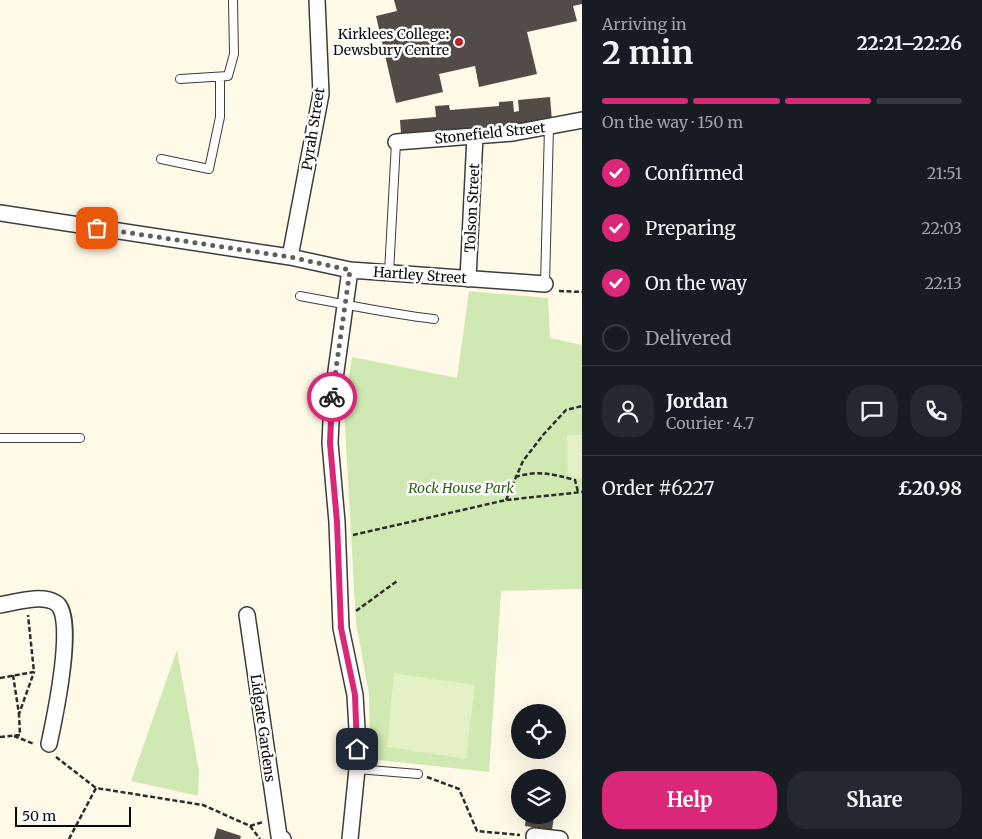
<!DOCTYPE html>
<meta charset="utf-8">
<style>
:root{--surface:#171b24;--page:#242831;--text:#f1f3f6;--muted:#9ea1a6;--line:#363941;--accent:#db2777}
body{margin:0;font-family:Merriweather,serif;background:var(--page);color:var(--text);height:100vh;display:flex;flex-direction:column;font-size:19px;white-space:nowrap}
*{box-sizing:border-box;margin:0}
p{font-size:16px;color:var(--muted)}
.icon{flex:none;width:28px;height:28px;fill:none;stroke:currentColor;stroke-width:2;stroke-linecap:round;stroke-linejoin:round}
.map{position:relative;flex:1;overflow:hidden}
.details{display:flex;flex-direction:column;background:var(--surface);width:400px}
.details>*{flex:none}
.buttons{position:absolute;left:511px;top:704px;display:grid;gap:10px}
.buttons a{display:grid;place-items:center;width:55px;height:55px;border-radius:50%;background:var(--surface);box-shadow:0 5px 20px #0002;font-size:25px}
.scale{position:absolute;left:15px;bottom:12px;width:116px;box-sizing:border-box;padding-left:5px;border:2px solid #0a0a0a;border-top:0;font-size:14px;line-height:18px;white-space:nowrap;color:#0a0a0a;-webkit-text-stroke:4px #fff;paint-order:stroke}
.pin{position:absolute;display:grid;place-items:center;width:42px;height:42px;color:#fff;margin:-21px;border-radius:10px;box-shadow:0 2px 8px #0006}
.courier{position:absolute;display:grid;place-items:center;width:50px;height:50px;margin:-25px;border:4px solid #db2777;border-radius:50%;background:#fff;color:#222;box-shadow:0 1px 6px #0007}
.head em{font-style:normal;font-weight:700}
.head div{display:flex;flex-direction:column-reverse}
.head{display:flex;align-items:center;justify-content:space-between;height:85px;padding:0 20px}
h1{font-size:32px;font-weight:700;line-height:38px}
.bar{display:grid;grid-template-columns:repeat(4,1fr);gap:8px 5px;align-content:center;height:60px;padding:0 20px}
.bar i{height:6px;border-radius:4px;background:var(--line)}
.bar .selected{background:var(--accent)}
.bar p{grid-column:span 4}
.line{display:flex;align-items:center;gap:12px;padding:0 20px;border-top:1px solid var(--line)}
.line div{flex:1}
.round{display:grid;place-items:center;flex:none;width:52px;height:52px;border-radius:20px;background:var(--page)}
ol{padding:0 20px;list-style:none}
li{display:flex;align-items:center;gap:15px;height:55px}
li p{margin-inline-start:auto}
li .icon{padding:5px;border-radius:50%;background:var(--accent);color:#fff;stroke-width:4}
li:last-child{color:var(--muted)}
li i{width:28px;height:28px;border:2px solid var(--line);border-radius:50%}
.cta{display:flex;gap:10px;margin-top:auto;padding:10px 20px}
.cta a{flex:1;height:58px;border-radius:20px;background:var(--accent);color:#fff;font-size:20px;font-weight:700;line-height:58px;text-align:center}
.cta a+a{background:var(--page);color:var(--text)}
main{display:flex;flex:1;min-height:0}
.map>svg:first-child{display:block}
</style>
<main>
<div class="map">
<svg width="582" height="839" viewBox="0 0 582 839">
<rect width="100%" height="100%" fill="#fffae8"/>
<path fill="#d0e9b2" d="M469 291 548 298 550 338 582 345V589L501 591 489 772 370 759 369 694 356 623 344 408 352 357 457 378Z
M177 650 199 771 198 796 131 781Z"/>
<path fill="#e2f0c4" d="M567 435H582V478H568Z
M394 673 475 685 466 759 387 747Z"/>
<path fill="#534b47" d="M394 0H582V4L573 6 577 21 527 32 537 74 479 87 475 66 439 74 443 92 396 103 376 16 397 11Z
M550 97 552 121 401 134 400 120 436 117 435 106 449 105 450 110 499 106V102L513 101 514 112 519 111 518 100Z
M526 815 554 816 552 830 525 826Z
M217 828 241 836 240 839H214Z"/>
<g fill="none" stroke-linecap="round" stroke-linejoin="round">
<defs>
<path id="service" d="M180 79 228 76 234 54 233 0
M161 159 209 169 220 117V77
M389 273 396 142
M545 284 549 127
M300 296C344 304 389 314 434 319
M0 438H80
M357 769 418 774"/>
<path id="minor" d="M396 142 513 133 582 120
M0 213 290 257 350 270 545 284
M290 257 321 94 317 0
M350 270 332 400 330 443 337 522 341 628 355 695 357 729V769L350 839
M468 279 475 136
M0 605C17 602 41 594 56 603 77 615 54 721 49 744
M247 615 279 836 283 839
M534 836 560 839"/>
</defs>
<use href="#service" stroke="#3d3d3d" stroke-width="10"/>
<use href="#minor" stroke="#3d3d3d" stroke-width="18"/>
<path stroke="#2c2c2c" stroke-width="2.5" stroke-dasharray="5 2.5" stroke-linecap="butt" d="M559 291 582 292
M515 477C538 470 552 474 575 480L578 492
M506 500 523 461 543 435 566 410 582 406
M353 535 506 500 582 492
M356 611 397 581
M13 675 19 714 34 672
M0 678 34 672 28 615
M14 736 34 744
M0 737 20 735 19 714
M56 757 96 788
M427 777 459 789 477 831 520 835
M250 826 263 822
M69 839 96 788 203 805 250 826 260 839"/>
<use href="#service" stroke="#fff" stroke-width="8"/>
<use href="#minor" stroke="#fff" stroke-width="15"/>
</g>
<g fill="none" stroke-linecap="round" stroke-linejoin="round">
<path stroke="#605e58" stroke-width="5" stroke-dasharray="0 9" d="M97 228 290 257 350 270 332 397"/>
<path stroke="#db2777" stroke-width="6" d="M332 397 330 443 337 522 341 628 355 695 357 749"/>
</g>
<circle fill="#bb222d" stroke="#fff" stroke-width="2" cx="459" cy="42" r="5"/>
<g text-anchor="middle" stroke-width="5" stroke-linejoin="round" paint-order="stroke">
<g font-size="14" fill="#0a0a0a" stroke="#fff" text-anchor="end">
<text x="449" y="39">Kirklees College:<tspan x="449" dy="16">Dewsbury Centre</tspan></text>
</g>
<g font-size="14" fill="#0a0a0a" stroke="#fff">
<text transform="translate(313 129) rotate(-81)" y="5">Pyrah Street</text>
<text transform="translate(490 133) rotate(-6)" y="5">Stonefield Street</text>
<text transform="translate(472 208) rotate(-87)" y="5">Tolson Street</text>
<text transform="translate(420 275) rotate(4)" y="5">Hartley Street</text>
<text transform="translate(263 728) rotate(82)" y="5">Lidgate Gardens</text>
</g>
<g font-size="14" font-style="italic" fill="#2c621b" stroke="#fff">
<text x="461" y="493">Rock House Park</text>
</g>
</g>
</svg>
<div class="buttons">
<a><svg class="icon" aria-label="locate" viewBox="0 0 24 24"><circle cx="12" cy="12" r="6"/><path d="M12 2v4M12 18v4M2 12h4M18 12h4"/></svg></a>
<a><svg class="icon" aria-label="layers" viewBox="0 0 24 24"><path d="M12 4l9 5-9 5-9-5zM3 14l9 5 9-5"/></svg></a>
</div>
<div class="scale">50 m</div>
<div class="pin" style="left:97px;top:228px;background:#ea580c"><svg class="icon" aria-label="bag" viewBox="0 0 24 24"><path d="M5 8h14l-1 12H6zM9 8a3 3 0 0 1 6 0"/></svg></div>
<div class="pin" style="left:357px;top:749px;background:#1f2937"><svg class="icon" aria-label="home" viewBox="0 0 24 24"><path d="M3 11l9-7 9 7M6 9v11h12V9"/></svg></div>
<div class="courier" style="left:332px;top:397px"><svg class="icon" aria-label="bike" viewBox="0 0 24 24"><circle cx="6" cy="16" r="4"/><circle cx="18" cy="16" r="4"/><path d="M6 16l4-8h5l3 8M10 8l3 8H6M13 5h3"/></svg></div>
</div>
<section class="details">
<div class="head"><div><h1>2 min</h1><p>Arriving in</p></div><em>22:21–22:26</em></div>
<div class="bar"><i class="selected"></i><i class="selected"></i><i class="selected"></i><i></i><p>On the way · 150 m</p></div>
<ol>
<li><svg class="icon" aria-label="check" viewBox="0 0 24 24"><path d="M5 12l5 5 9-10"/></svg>Confirmed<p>21:51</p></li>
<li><svg class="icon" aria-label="check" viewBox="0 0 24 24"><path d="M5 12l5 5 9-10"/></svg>Preparing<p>22:03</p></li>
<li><svg class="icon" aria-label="check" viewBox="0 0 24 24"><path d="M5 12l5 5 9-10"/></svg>On the way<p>22:13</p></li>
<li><i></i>Delivered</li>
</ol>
<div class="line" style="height:90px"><a class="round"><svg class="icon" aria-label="person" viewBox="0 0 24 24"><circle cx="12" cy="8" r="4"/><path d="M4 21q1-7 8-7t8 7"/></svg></a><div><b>Jordan</b><p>Courier · 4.7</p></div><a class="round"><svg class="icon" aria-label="chat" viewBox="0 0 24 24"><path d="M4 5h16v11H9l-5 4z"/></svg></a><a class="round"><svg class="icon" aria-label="phone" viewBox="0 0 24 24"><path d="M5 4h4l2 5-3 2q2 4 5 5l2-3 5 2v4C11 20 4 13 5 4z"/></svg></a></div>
<div class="line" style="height:65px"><div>Order #6227</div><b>£20.98</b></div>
<div class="cta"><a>Help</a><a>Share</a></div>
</section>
</main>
